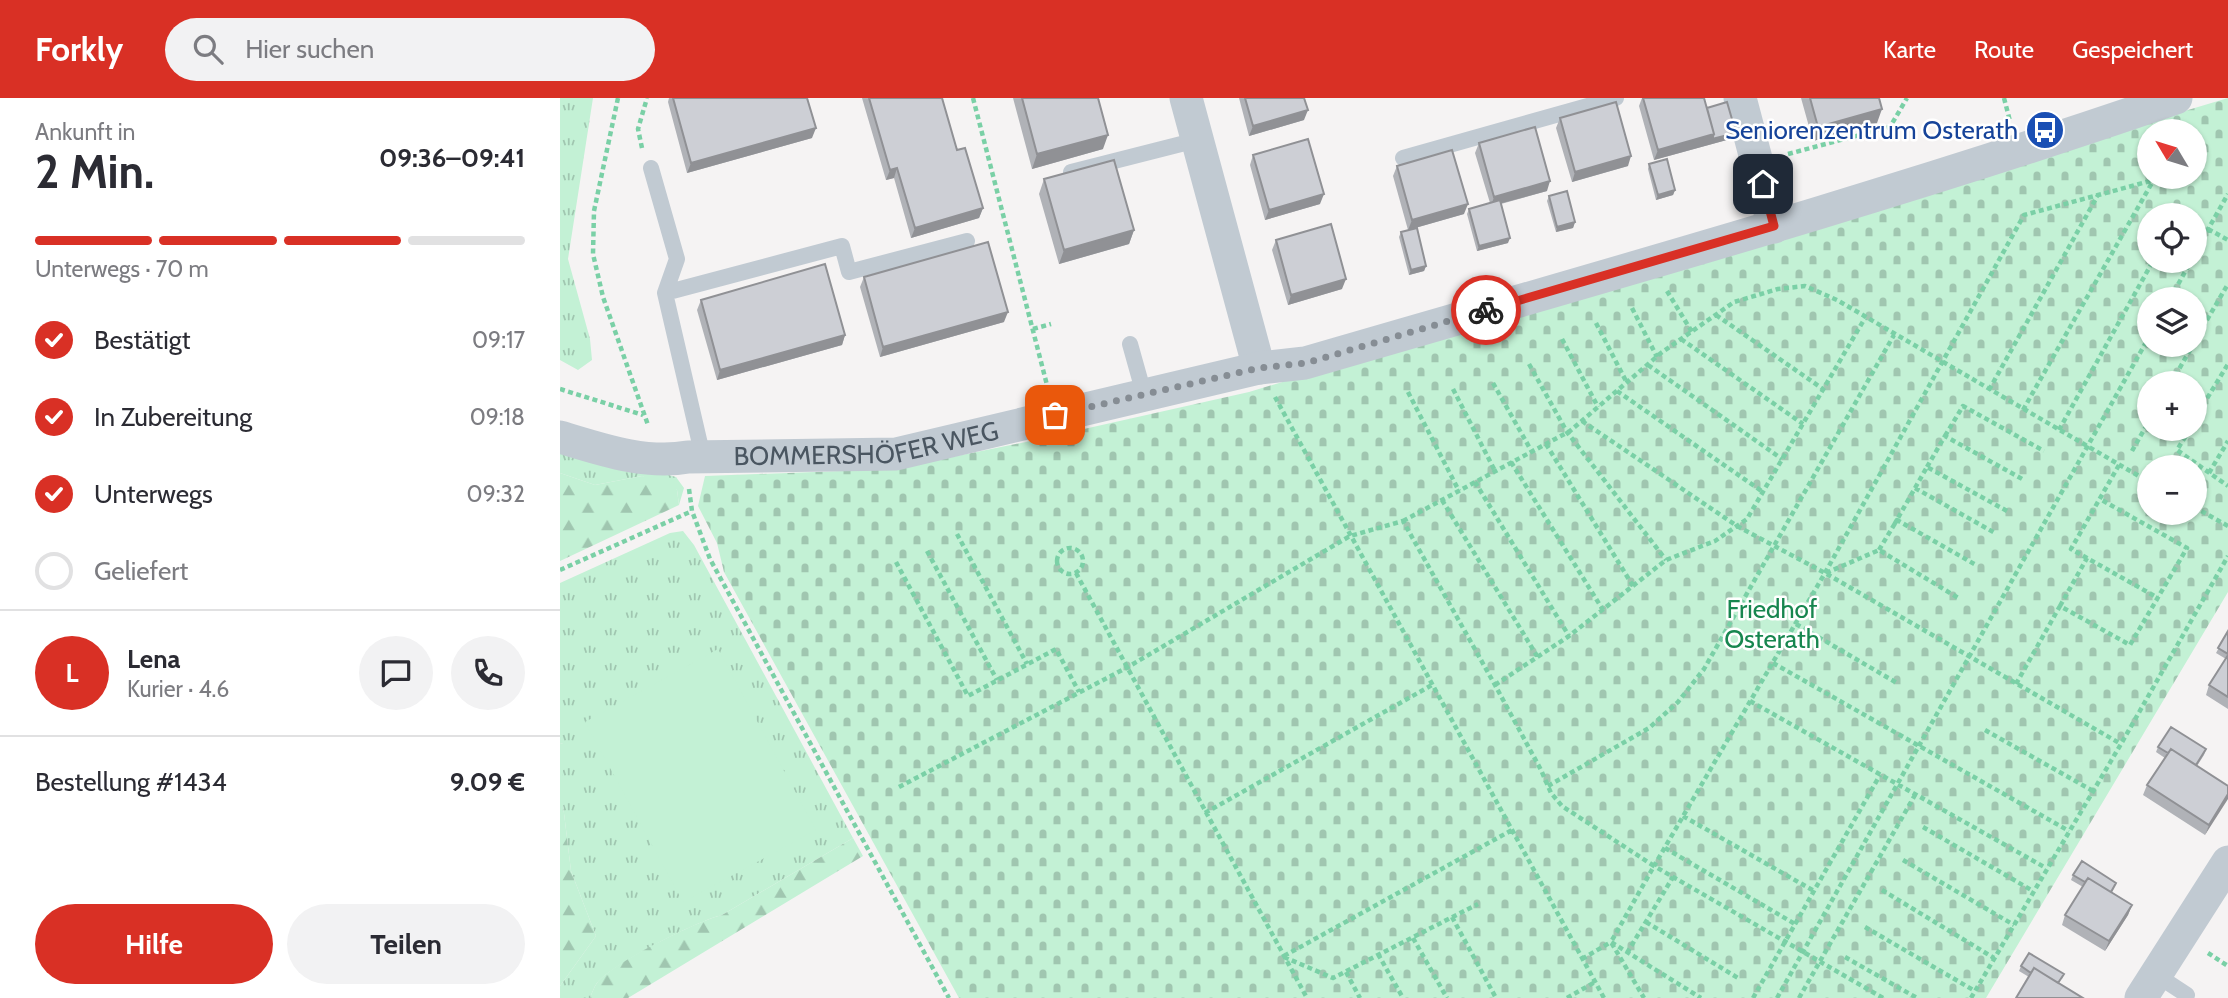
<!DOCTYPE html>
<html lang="de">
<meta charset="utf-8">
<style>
:root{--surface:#fff;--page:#f2f2f3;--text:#2b2b33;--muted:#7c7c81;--line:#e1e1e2;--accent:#d93025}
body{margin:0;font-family:Cabin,sans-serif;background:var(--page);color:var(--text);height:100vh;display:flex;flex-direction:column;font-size:26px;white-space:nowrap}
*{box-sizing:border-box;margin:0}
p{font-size:23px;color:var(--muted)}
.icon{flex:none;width:38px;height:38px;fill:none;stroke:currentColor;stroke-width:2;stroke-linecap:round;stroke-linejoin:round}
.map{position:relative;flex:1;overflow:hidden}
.drawer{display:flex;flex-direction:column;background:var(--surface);width:560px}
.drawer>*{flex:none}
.needle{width:46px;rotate:308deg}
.controls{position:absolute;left:1577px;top:21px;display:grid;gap:14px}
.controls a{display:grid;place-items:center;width:70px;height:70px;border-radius:50%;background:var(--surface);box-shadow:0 2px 5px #0004;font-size:35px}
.pin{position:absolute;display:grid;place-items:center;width:60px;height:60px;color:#fff;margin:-30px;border-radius:14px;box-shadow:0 4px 10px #0006}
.courier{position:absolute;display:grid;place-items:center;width:70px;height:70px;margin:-35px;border:5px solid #d93025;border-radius:50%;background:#fff;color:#222;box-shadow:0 2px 9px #0007}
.summary em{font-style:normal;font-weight:700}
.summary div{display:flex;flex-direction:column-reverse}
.summary{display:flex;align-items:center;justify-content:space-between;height:119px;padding:0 35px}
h1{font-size:46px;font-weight:700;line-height:52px}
.bar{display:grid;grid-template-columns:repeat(4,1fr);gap:10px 7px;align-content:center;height:84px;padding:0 35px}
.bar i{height:9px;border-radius:5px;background:var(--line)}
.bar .current{background:var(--accent)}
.bar p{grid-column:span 4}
.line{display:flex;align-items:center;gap:18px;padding:0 35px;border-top:2px solid var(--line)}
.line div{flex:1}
.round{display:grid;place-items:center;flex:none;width:74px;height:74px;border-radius:37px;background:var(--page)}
ol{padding:0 35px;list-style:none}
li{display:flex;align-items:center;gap:21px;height:77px}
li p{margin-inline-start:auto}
li .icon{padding:7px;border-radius:50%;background:var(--accent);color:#fff;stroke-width:4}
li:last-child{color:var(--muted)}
li i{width:38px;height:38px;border:4px solid var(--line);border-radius:50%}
.action{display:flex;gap:14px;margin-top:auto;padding:14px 35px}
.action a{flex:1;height:80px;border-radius:42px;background:var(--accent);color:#fff;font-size:28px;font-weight:700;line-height:80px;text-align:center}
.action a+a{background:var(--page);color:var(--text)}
header{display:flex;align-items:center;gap:42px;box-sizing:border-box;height:98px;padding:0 35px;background:var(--accent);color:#fff}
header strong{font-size:33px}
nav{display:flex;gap:38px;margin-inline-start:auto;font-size:24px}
.search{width:490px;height:63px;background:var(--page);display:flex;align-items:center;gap:18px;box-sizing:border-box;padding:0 24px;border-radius:38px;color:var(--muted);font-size:26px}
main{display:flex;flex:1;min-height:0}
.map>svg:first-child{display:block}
</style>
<header>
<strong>Forkly</strong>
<div class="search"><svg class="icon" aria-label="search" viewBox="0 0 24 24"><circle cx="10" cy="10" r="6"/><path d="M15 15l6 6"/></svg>Hier suchen</div>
<nav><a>Karte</a><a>Route</a><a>Gespeichert</a></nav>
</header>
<main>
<section class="drawer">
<div class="summary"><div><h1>2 Min.</h1><p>Ankunft in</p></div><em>09:36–09:41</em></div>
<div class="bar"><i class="current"></i><i class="current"></i><i class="current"></i><i></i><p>Unterwegs · 70 m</p></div>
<ol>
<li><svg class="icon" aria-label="check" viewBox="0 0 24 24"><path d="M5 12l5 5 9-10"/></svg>Bestätigt<p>09:17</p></li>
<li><svg class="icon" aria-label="check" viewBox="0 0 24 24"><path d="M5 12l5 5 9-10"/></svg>In Zubereitung<p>09:18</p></li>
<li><svg class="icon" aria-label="check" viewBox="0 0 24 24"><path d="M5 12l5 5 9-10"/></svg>Unterwegs<p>09:32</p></li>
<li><i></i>Geliefert</li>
</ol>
<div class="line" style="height:126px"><b class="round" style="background:var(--accent);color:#fff">L</b><div><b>Lena</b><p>Kurier · 4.6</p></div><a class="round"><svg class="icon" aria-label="chat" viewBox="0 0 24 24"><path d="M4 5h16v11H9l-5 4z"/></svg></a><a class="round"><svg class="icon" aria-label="phone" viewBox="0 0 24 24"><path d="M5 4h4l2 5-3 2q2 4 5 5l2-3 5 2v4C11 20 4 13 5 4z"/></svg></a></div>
<div class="line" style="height:91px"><div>Bestellung #1434</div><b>9.09 €</b></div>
<div class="action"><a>Hilfe</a><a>Teilen</a></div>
</section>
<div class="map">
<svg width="1668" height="900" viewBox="0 0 1668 900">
<defs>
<pattern id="grass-tufts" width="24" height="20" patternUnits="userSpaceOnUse" patternTransform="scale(1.75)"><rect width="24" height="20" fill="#c3f1d5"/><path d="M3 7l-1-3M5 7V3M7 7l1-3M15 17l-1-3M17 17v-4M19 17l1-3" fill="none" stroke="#a0c6b0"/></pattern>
<pattern id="forest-firs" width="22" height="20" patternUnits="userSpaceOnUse" patternTransform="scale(1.75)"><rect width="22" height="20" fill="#c3f1d5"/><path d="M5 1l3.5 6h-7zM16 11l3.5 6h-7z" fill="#a0c6b0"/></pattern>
<pattern id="cemetery-stones" width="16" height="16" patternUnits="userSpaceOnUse" patternTransform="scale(1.75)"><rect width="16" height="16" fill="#c3f1d5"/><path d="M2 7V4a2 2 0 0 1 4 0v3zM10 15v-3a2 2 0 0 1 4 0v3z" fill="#a0c6b0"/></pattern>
</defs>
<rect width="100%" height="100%" fill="#f5f3f3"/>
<path fill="url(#grass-tufts)" d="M0 0H33L8 161 30 241 32 262 18 272 0 262Z
M0 346 116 379 124 390 119 407 117 392 82 378 35 387 0 375Z
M123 433 134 447 293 740 162 817C137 823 52 866 37 885 34 889 32 895 30 900H0V888L36 838 11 773 3 707V646L0 645V485L110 435Z"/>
<path fill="url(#forest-firs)" d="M0 375 35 387 82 378 107 383 117 392 119 407 0 463Z
M0 645 3 646V707L11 773 36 838 0 888Z
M293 740 303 758 68 900H30C32 895 34 889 37 885 52 865 137 823 162 817Z"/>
<path fill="url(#cemetery-stones)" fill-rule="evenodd" d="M1668 0V494L1426 900H399L164 474 157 445 138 408 145 378 333 371 466 344 689 294ZM1589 33H1634V79H1589ZM1589 117H1634V163H1589ZM1589 201H1634V247H1589ZM1589 285H1634V331H1589ZM1589 369H1634V415H1589Z"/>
<path fill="#c3f1d5" d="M158 551 256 732 123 804 25 624Z"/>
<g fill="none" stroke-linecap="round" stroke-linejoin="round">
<path stroke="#7ad0a6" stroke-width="4.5" stroke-dasharray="5 3.5" stroke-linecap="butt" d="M58 0 34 113 33 156 43 199 88 327
M413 0 487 287
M1444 0 1450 23
M82 50 78 31 87 0
M1228 56 1330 29 1347 0
M1648 131 1668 142
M1634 156 1668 96
M1107 193 1132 234
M1610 201 1631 163
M1072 210 1097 259
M1156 217 1263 291
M1036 225 1067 285
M473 231 491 226
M1002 241 1038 309
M1121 241 1243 326
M1634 244 1668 186
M969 266 1007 334 1106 462
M1088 267 1222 361
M933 285 972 354
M1611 285 1633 247
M0 291 83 317
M893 291 935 373
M1429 292 1538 97
M1057 293 1203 394
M848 294 899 393
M715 299 1044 900
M1463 312 1593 83
M1634 322 1668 266
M1022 323 1177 428 1265 475 1561 646
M1630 331 1617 352 1668 388
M1499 332 1593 163
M1385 338 1403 308 1484 353
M986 346 1073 488
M1572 353 1589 323
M951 364 1043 512
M1559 367 1511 451 1598 500
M1367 369 1385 338 1464 382
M1649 375 1668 343
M915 384 1009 538
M1355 390 1367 369 1447 413
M129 391 132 413 150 461 389 900
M882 402 977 558
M1634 409 1668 428
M843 423 1010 333 1101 255 1174 204 1218 191 1245 188 1277 202 1589 384
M1334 427 1355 390 1435 435
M397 436 467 566
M497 463a13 13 0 1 1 26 0a13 13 0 1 1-26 0Z
M1319 452 1337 422 1416 467
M367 453 437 582
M336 464 408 598 496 551 519 594
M0 472 132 413
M516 475 747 900
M1266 475 1319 452 1400 501
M1500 508 1527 460
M1236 526 1337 585
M1213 565 1509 733
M1456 586 1500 508 1570 547 1627 450 1540 401
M935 587 1009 538 1106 462 1155 443 1187 421 1305 220
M1190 603 1486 770
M1425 632 1533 693
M988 688 1089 630 1118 604 1144 571 1334 237
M339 689 568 569 790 438 843 423 935 587 981 672 991 695 1002 708 1094 768 1051 844 1084 900
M645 715 872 587
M1123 718 1254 793
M1363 729 1473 793
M1105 750 1235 826
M1343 762 1454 827
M1322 792 1434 860
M892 819 936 900
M1086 824 1178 880
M1305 829 1415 893
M853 840 887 900
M1067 855 1113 779
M1648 855 1668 868
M818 856 843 900
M724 858 952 732
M724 859 773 880 918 806
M1285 859 1357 900
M1022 861 1051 844 1141 900
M786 874 800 900
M1007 900 1035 884
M1193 900 1320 677
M1217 900 1589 239
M1239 900 1355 697
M1323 900 1094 768 1265 475 1464 117 1594 82
M1411 900 1561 646 1668 458"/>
<path stroke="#c1cad2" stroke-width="16" d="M843 60 1056 0
M91 70 117 161 105 195 143 359
M511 74 637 42
M105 195 282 148 289 174 407 143
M570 246 584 296
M1595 876 1627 897"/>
<g stroke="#c1cad2" stroke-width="33">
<path d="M626 0 699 270"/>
<path d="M1180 0 1214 129"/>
<path id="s1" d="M0 339C40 351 86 367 128 359L336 356 699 270 745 265C1037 180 1329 99 1616 0"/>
<path d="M1581 900 1668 764"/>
</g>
</g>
<path fill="#b0b2b7" d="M109 0H247L252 40 127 75 108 4Z
M302 0H382L397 52 423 110 419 120 351 140 334 80 326 82Z
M453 0H538L543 51 472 71Z
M679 0H744V22L689 38Z
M1082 0H1144L1146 10 1174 40 1094 62 1079 8Z
M1241 0H1319L1317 25 1253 43Z
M1000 20 1068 68 1012 84 996 30Z
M919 45 987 93 941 106 948 145 917 153 907 116 909 111 930 105 915 55Z
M693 57 760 106 705 122 690 67Z
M1089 66 1115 92 1113 97 1096 102 1088 71Z
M837 68 904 116 848 132 833 78Z
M484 81 574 132 569 146 499 166 479 96Z
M989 98 1015 124 1013 130 996 134 987 103Z
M841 134 866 168 864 173 849 177 839 139Z
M716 142 782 191 728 207 712 152Z
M304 179 444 224 320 259 300 189Z
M141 202 285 237 282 247 157 282 137 212Z
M1668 533V611L1646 597 1649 587 1666 561 1656 555Z
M1598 649 1646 651 1644 657 1637 668 1668 688 1645 737 1583 697 1587 687 1605 660 1596 654Z
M1513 777 1556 785 1552 794 1572 807 1568 817 1545 853 1502 827 1505 817 1523 789 1511 782Z
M1461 868 1504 876 1502 881 1469 879 1459 873Z"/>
<path fill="#909195" d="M1322 11 1317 25 1253 43 1258 29Z
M748 12 744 22 689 38 693 28Z
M256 30 252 40 127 75 131 65Z
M1176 35 1174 40 1094 62 1098 52 1154 36Z
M548 37 543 51 472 71 477 56Z
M1071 58 1068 68 1012 84 1015 74Z
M337 70 334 80 326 82 330 72Z
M990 83 987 93 931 108 934 99Z
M1115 92 1113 97 1096 102 1098 97Z
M764 96 760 106 705 122 709 112Z
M908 106 904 116 848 132 852 122Z
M423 110 419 120 351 140 355 130Z
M1015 124 1013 130 996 134 997 129Z
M574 132 569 146 499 166 504 152Z
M950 140 948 145 917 153 919 148Z
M866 168 864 173 849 177 851 172Z
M786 181 782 191 728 207 731 197Z
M448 214 444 224 320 259 323 249Z
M285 237 282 247 157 282 160 272Z
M1668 696V701L1645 737 1649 727Z
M1572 807 1568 817 1545 853 1549 843Z"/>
<path fill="#cdcfd5" stroke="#909195" stroke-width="2" d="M113 0H247L256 30 131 65Z
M309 0H382L397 52 405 50 423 110 355 130 337 70 330 72Z
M462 0H538L548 37 477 56Z
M685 0H744L748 12 693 28Z
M1083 0H1144L1154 36 1098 52Z
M1250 0H1319L1322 11 1258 29Z
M1056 4 1071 58 1015 74 1000 20Z
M1167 4 1176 35 1152 41 1154 36 1147 10Z
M975 29 990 83 934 99 919 45Z
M748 41 764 96 709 112 693 57Z
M892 52 908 106 852 122 837 68Z
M1107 61 1115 92 1098 97 1089 66Z
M554 62 574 132 504 152 484 81Z
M1007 93 1015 124 997 129 989 98Z
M940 102 950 140 919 148 909 111Z
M771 126 786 181 731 197 716 142Z
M857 130 866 168 851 172 841 134Z
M428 144 448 214 323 249 304 179Z
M265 166 285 237 160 272 141 202Z
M1668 533V556L1658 550Z
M1668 557V599L1649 587Z
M1611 629 1646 651 1636 667 1611 651 1608 655 1598 649Z
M1611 651 1668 688V696L1649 727 1587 687Z
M1522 763 1556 785 1551 794 1528 780 1525 784 1513 777Z
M1528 780 1572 807 1549 843 1505 817Z
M1469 855 1504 876 1498 885 1474 870 1471 875 1461 868Z
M1474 870 1523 900H1456Z"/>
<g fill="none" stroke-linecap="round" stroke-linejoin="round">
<path stroke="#868d94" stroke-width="7" stroke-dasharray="0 12.6" d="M495 317 699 270 746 265 926 212"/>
<path stroke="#d93025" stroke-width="9" d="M926 212 1214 128 1203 86"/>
</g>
<defs>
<symbol id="bus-disc" viewBox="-11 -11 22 22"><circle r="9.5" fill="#1a4fb4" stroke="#fff"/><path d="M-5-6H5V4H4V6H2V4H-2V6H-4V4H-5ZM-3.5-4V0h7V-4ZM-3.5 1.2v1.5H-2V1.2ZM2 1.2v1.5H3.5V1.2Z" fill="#fff"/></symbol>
</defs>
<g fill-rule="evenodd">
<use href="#bus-disc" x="1463" y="10" width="44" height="44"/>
</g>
<g text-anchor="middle" stroke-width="5" stroke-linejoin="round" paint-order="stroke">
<g font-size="26" fill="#164399" stroke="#fff" text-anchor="end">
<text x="1458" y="41">Seniorenzentrum Osterath</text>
</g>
<g font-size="26" fill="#4a5661" stroke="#fff">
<text dy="9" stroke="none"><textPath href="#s1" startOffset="310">BOMMERSHÖFER WEG</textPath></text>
</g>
<g font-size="26" fill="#17864f" stroke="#fff">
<text x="1212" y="520">Friedhof<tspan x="1212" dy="30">Osterath</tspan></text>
</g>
</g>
</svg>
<div class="controls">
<a><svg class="needle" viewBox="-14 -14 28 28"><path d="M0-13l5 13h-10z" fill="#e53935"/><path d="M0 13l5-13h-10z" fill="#7c7c81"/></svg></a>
<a><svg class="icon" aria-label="locate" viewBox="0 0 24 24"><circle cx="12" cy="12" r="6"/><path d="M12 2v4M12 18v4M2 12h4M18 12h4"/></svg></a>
<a><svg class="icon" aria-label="layers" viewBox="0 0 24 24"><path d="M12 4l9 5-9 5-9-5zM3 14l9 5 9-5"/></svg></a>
<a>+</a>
<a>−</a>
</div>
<div class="pin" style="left:495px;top:317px;background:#ea580c"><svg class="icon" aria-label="bag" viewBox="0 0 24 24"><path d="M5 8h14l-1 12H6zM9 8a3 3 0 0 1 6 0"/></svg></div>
<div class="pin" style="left:1203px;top:86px;background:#1f2937"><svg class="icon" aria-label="home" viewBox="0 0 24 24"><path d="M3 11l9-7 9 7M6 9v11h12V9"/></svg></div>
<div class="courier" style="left:926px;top:212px"><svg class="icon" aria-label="bike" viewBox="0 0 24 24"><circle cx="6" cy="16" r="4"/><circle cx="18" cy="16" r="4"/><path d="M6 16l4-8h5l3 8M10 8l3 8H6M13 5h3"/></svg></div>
</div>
</main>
